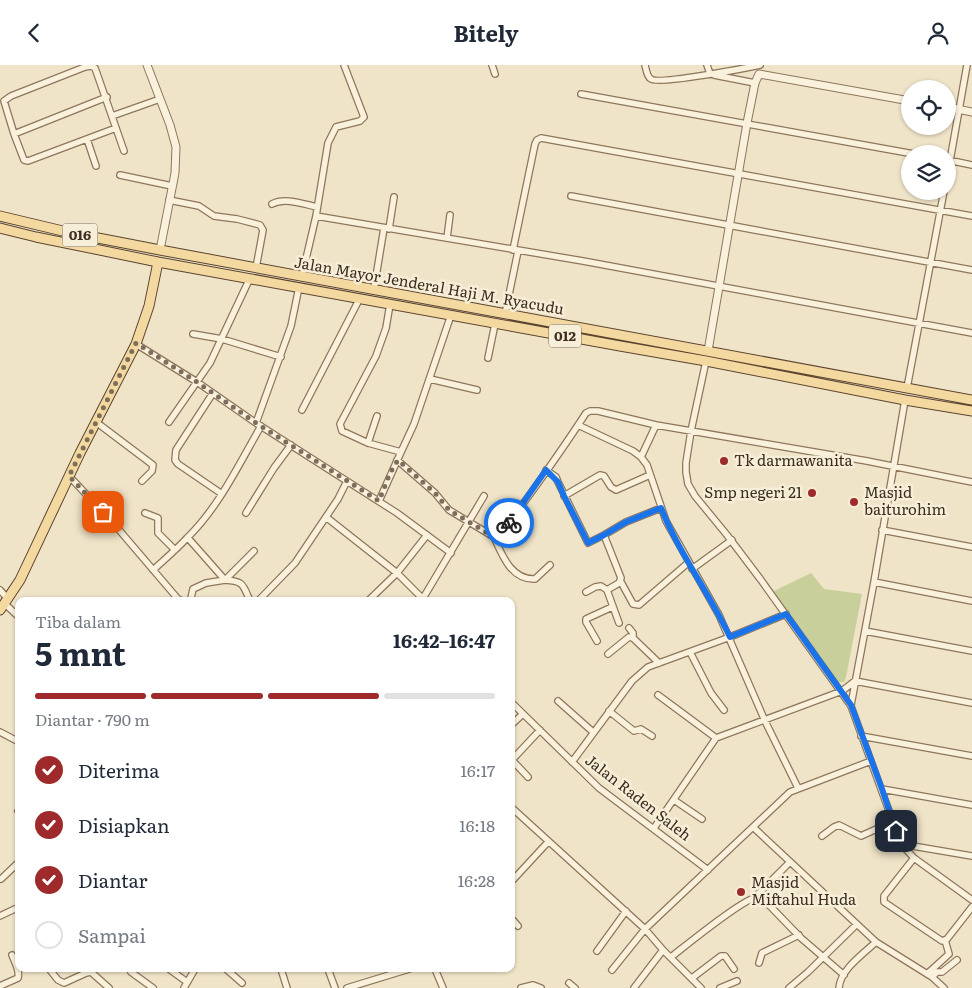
<!DOCTYPE html>
<html lang="id">
<meta charset="utf-8">
<style>
:root{--surface:#fff;--page:#f2f2f3;--text:#1f2937;--muted:#747a83;--line:#e0e1e3;--accent:#9e2a2b}
body{margin:0;font-family:Literata,serif;background:var(--page);color:var(--text);height:100vh;display:flex;flex-direction:column;font-size:19px;white-space:nowrap}
*{box-sizing:border-box;margin:0}
p{font-size:16px;color:var(--muted)}
.icon{flex:none;width:28px;height:28px;fill:none;stroke:currentColor;stroke-width:2;stroke-linecap:round;stroke-linejoin:round}
.map{position:relative;flex:1;overflow:hidden}
.panel{position:absolute;left:15px;top:532px;width:500px;height:375px;display:flex;flex-direction:column;background:var(--surface);border-radius:10px;box-shadow:0 1px 4px #0004}
.panel>*{flex:none}
.tools{position:absolute;left:901px;top:15px;display:grid;gap:10px}
.tools a{display:grid;place-items:center;width:55px;height:55px;border-radius:50%;background:var(--surface);box-shadow:0 1px 4px #0004;font-size:25px}
.pin{position:absolute;display:grid;place-items:center;width:42px;height:42px;color:#fff;margin:-21px;border-radius:10px;box-shadow:0 2px 8px #0006}
.courier{position:absolute;display:grid;place-items:center;width:50px;height:50px;margin:-25px;border:4px solid #1a73e8;border-radius:50%;background:#fff;color:#222;box-shadow:0 1px 6px #0007}
.overview em{font-style:normal;font-weight:700}
.overview div{display:flex;flex-direction:column-reverse}
.overview{display:flex;align-items:center;justify-content:space-between;height:85px;padding:0 20px}
h1{font-size:32px;font-weight:700;line-height:38px}
.bar{display:grid;grid-template-columns:repeat(4,1fr);gap:8px 5px;align-content:center;height:60px;padding:0 20px}
.bar i{height:6px;border-radius:4px;background:var(--line)}
.bar .on{background:var(--accent)}
.bar p{grid-column:span 4}
ol{padding:0 20px;list-style:none}
li{display:flex;align-items:center;gap:15px;height:55px}
li p{margin-inline-start:auto}
li .icon{padding:5px;border-radius:50%;background:var(--accent);color:#fff;stroke-width:4}
li:last-child{color:var(--muted)}
li i{width:28px;height:28px;border:2px solid var(--line);border-radius:50%}
header{display:flex;justify-content:space-between;align-items:center;height:65px;padding:0 20px;background:var(--surface);font-size:22px;font-weight:700}
.map>svg:first-child{display:block}
</style>
<header><svg class="icon" aria-label="back" viewBox="0 0 24 24"><path d="M15 5l-7 7 7 7"/></svg>Bitely<svg class="icon" aria-label="person" viewBox="0 0 24 24"><circle cx="12" cy="8" r="4"/><path d="M4 21q1-7 8-7t8 7"/></svg></header>
<div class="map">
<svg width="972" height="923" viewBox="0 0 972 923">
<rect width="100%" height="100%" fill="#f0e4c8"/>
<path fill="#c9cf9b" d="M811 508 824 524 862 529 846 612 844 617H837L772 527Z"/>
<g fill="none" stroke-linecap="round" stroke-linejoin="round">
<defs>
<path id="minor" d="M492 0 495 9
M645 0C646 4 647 12 651 14 658 20 746 3 760 0
M707 0 710 9
M714 10 755 18
M581 29 914 89
M112 51 160 34
M116 63 28 96 24 95 14 69 4 36 11 31 85 2 91 1 95 3 124 86
M14 69 107 32
M87 74 96 101
M948 95 972 100
M948 107 967 0
M120 110 172 121
M571 131 972 205
M169 135 199 141 214 151 237 154 260 160 263 165 256 203
M272 139C285 132 303 139 317 142
M316 151 583 196 972 268
M389 164 394 132
M447 173 450 150
M513 185 535 79 537 75 541 73 972 151
M302 211 316 151 328 78 336 62 360 56 364 52 344 0
M374 224 384 163
M505 249 518 186
M193 269 222 274 281 292
M136 279 197 317 256 358 397 448 451 488
M488 293 495 259
M706 296 691 366 686 398V407L688 419 695 431 727 470 761 515 851 641 901 779 914 793 972 835
M430 314 477 325
M907 323 944 126
M213 328 176 385 175 395 178 399 222 429
M302 345 360 233
M377 351 368 378 401 387 414 359 451 250
M96 357 153 400 152 406 142 416
M169 357 210 298 250 213
M256 358 291 261 299 222
M578 360 633 386 641 392 647 400 666 456 719 550 765 656 798 723
M368 378 342 366 340 359 376 291 386 263 390 239
M641 392 656 360
M397 395 435 428 449 445 494 472C505 469 575 365 586 348L590 346H598L656 360 867 396 972 417
M546 405 556 412 558 417 588 478 604 470 626 457 661 443
M69 411 114 459 178 534 182 536
M564 431 600 410 604 411 611 422 616 425 650 410
M379 436 401 387
M145 448 158 453V468L175 485
M246 448 274 403 291 380
M326 452 397 508 425 536
M882 465 972 482
M604 470 621 513 619 518 607 525 619 558
M494 472C502 490 511 515 535 514L550 500
M188 473 225 515C244 516 243 520 250 536
M692 504 732 475
M153 505C165 494 177 484 187 473 219 442 239 399 261 361
M621 517 633 539 639 540 689 497
M874 517 972 536
M0 525 8 534
M586 527 595 522 601 521 607 525
M191 533 193 524 206 518 225 515 254 486
M422 535 484 431
M258 536 295 498 338 434 347 416
M368 536 397 508 427 470
M5 539 19 552
M629 563 633 568V573L659 598
M865 566 972 586
M597 576 586 557V554L612 542
M690 587 711 628 724 645
M608 589 629 572 633 573
M658 630 716 673
M558 636 593 667
M511 637 599 723 708 805
M851 640 874 517 905 335
M609 646 634 666 641 664 652 671
M511 660 523 649
M0 667 19 677
M861 671 972 691
M512 695 528 712
M511 696 540 665
M572 697 632 616 648 602 730 572 786 549
M882 724 972 740
M674 735 702 754
M511 742 645 864 663 885 634 923
M18 746 19 745
M753 762 876 877 932 912 944 923
M654 763 716 673 842 626 855 616 972 638
M822 771 834 762 839 760 861 771 892 757
M901 779 972 791
M914 793 884 831V837L942 876 947 874 972 842
M1 814 19 797
M511 817 548 777
M755 832 789 798
M0 851 19 842
M511 853 518 861
M663 885 701 923
M597 886 626 846
M671 892C684 882 745 832 758 832L769 840 801 873 844 910
M759 898 762 888 799 870
M169 904 187 917
M226 904 242 918
M281 904 287 923
M328 904 335 923
M435 904 443 923
M50 905 58 915 64 918 86 908 91 907 109 923
M612 905 645 864 790 727 871 696
M131 907 153 923
M927 909 949 889 945 875
M932 912 937 907H942L957 895
M692 913 721 891H725L734 904
M569 918 575 923
M0 921 18 913C20 905 15 898 12 890
M184 923 195 904
M347 923 409 904
M521 923 533 920 541 923
M720 923 737 916
M789 923 808 907 856 860
M839 923C840 905 863 889 876 877"/>
<path id="tertiary" d="M147 0 170 60 176 82 175 108 160 185
M948 42 972 47
M708 286 747 58 755 18 759 9 910 36"/>
<path id="primary" d="M0 151 67 167 160 185 972 335
M0 163 36 172 158 197 620 281 706 296 905 335 972 346
M0 545 20 515 80 388 136 279 149 241 158 197"/>
</defs>
<use href="#minor" stroke="#8d765c" stroke-width="8"/>
<use href="#tertiary" stroke="#8d765c" stroke-width="9"/>
<use href="#primary" stroke="#5b4430" stroke-width="11"/>
<use href="#minor" stroke="#faf1dc" stroke-width="5.5"/>
<use href="#tertiary" stroke="#faf1dc" stroke-width="7"/>
<use href="#primary" stroke="#f3d9a0" stroke-width="9"/>
</g>
<g fill="none" stroke-linecap="round" stroke-linejoin="round">
<path stroke="#7c6e5b" stroke-width="5" stroke-dasharray="0 9" d="M103 447 69 411 136 278 197 317 256 358 379 436 390 408 398 395 435 428 449 445 494 472 499 470 509 458"/>
<path stroke="#1a73e8" stroke-width="6" d="M509 458 546 405 558 417 564 431 588 478 604 470 626 457 661 443C679 488 709 528 730 572L786 549 851 640 882 724 896 766"/>
</g>
<g fill="#9e2a2b" stroke="#f7eed8" stroke-width="2">
<circle cx="724" cy="396" r="5"/>
<circle cx="812" cy="428" r="5"/>
<circle cx="854" cy="437" r="5"/>
<circle cx="741" cy="827" r="5"/>
</g>
<g text-anchor="middle" stroke-width="5" stroke-linejoin="round" paint-order="stroke">
<g fill="#f7eed8" stroke="#756857" stroke-width="1">
<rect x="62.5" y="158.5" width="35" height="23" rx="4"/>
<rect x="549" y="259.5" width="32" height="23" rx="4"/>
</g>
<g font-size="14" font-weight="bold" fill="#3d2e20">
<text x="80" y="175">016</text>
<text x="565" y="276">012</text>
</g>
<g font-size="15" fill="#3d2e20" stroke="#f7eed8">
<text transform="translate(429 221) rotate(10)" y="5">Jalan Mayor Jenderal Haji M. Ryacudu</text>
<text transform="translate(638 733) rotate(38)" y="5">Jalan Raden Saleh</text>
</g>
<g font-size="15" fill="#3d2e20" stroke="#f7eed8" text-anchor="start">
<text x="734" y="401">Tk darmawanita</text>
<text x="802" y="433" text-anchor="end">Smp negeri 21</text>
<text x="864" y="433">Masjid<tspan x="864" dy="17">baiturohim</tspan></text>
<text x="751" y="823">Masjid<tspan x="751" dy="17">Miftahul Huda</tspan></text>
</g>
</g>
</svg>
<div class="tools">
<a><svg class="icon" aria-label="locate" viewBox="0 0 24 24"><circle cx="12" cy="12" r="6"/><path d="M12 2v4M12 18v4M2 12h4M18 12h4"/></svg></a>
<a><svg class="icon" aria-label="layers" viewBox="0 0 24 24"><path d="M12 4l9 5-9 5-9-5zM3 14l9 5 9-5"/></svg></a>
</div>
<div class="pin" style="left:103px;top:447px;background:#ea580c"><svg class="icon" aria-label="bag" viewBox="0 0 24 24"><path d="M5 8h14l-1 12H6zM9 8a3 3 0 0 1 6 0"/></svg></div>
<div class="pin" style="left:896px;top:766px;background:#1f2937"><svg class="icon" aria-label="home" viewBox="0 0 24 24"><path d="M3 11l9-7 9 7M6 9v11h12V9"/></svg></div>
<div class="courier" style="left:509px;top:458px"><svg class="icon" aria-label="bike" viewBox="0 0 24 24"><circle cx="6" cy="16" r="4"/><circle cx="18" cy="16" r="4"/><path d="M6 16l4-8h5l3 8M10 8l3 8H6M13 5h3"/></svg></div>
<section class="panel">
<div class="overview"><div><h1>5 mnt</h1><p>Tiba dalam</p></div><em>16:42–16:47</em></div>
<div class="bar"><i class="on"></i><i class="on"></i><i class="on"></i><i></i><p>Diantar · 790 m</p></div>
<ol>
<li><svg class="icon" aria-label="check" viewBox="0 0 24 24"><path d="M5 12l5 5 9-10"/></svg>Diterima<p>16:17</p></li>
<li><svg class="icon" aria-label="check" viewBox="0 0 24 24"><path d="M5 12l5 5 9-10"/></svg>Disiapkan<p>16:18</p></li>
<li><svg class="icon" aria-label="check" viewBox="0 0 24 24"><path d="M5 12l5 5 9-10"/></svg>Diantar<p>16:28</p></li>
<li><i></i>Sampai</li>
</ol>
</section>
</div>
